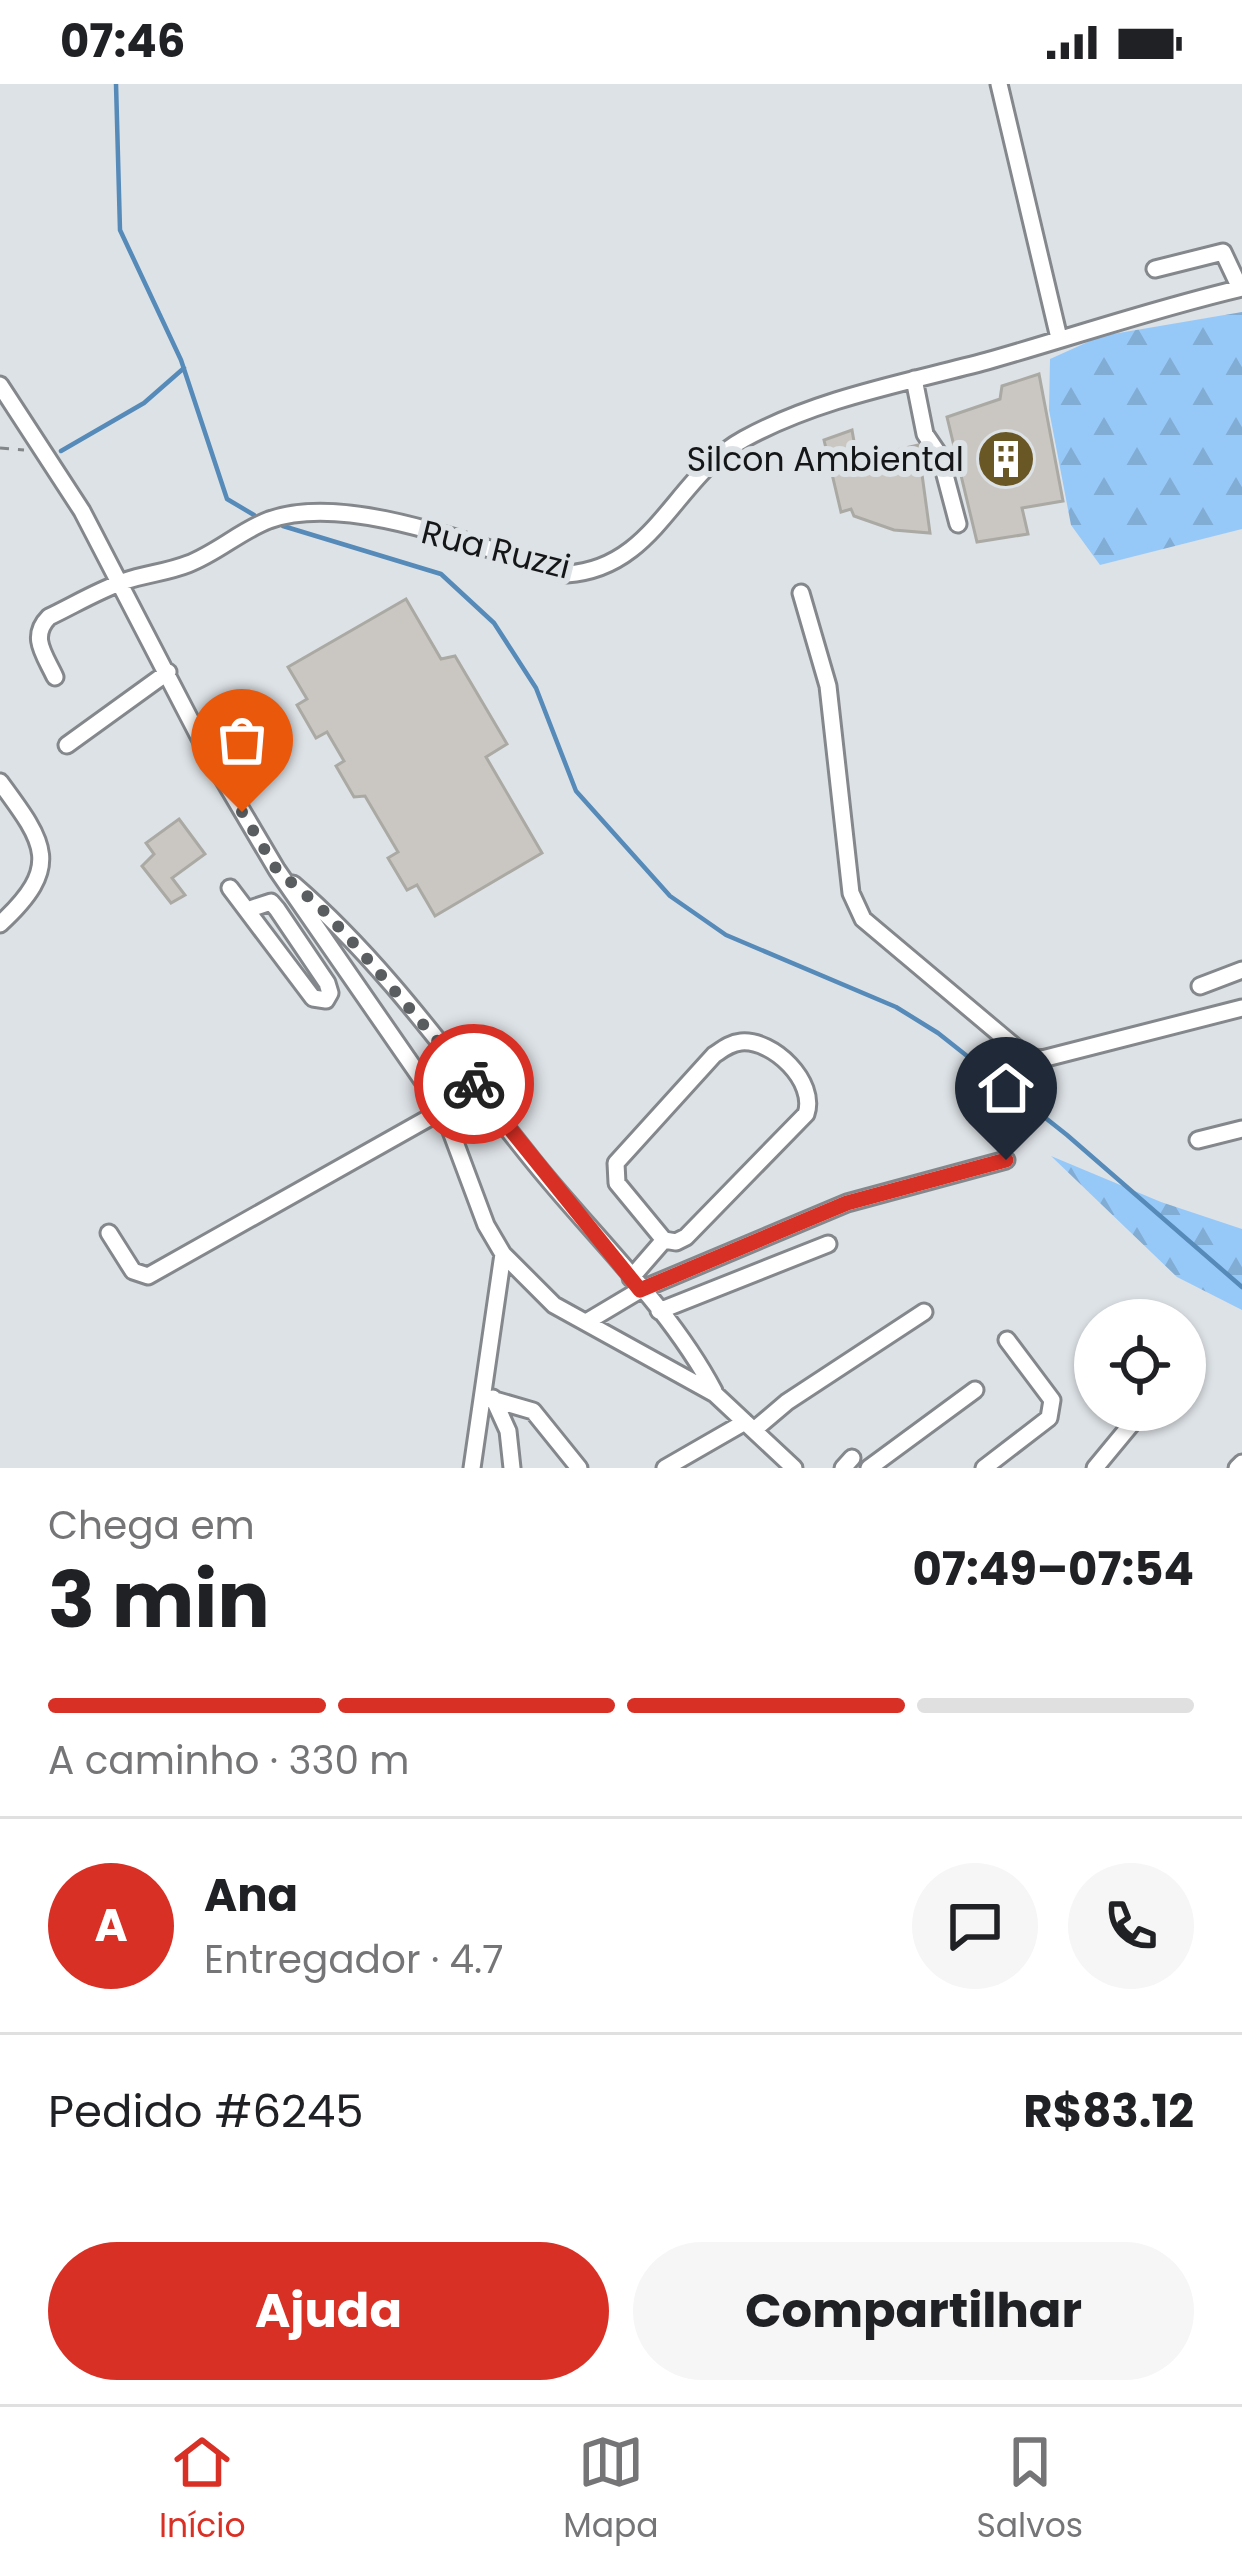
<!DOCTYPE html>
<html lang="pt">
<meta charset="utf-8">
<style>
:root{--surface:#fff;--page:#f6f6f6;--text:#202124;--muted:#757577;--line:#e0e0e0;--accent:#d93025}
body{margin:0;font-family:Poppins,sans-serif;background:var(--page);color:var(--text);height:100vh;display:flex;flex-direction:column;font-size:45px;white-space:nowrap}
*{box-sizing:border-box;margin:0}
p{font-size:39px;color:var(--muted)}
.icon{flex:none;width:66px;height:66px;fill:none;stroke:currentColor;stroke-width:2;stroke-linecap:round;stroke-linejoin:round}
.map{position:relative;height:1384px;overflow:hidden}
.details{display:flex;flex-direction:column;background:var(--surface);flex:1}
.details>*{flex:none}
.controls{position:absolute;left:1074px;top:1215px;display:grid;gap:24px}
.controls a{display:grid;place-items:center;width:132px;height:132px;border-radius:50%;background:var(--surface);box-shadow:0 3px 9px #0004;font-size:60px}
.pin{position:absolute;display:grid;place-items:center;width:102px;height:102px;color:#fff;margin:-123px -51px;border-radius:50% 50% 50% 0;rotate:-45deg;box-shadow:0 0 12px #0007}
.pin .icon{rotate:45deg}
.courier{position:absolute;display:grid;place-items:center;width:120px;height:120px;margin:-60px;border:9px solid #d93025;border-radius:50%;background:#fff;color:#222;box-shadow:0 3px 15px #0007}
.head em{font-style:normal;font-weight:700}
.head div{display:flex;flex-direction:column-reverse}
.head{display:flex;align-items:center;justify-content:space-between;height:204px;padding:0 48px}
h1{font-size:78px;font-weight:700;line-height:90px}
.bar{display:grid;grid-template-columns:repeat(4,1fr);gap:18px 12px;align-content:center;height:144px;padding:0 48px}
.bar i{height:15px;border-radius:9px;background:var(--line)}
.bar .active{background:var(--accent)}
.bar p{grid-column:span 4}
.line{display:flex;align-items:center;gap:30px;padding:0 48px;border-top:3px solid var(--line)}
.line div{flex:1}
.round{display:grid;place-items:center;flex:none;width:126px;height:126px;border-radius:63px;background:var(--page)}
.cta{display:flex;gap:24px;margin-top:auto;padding:24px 48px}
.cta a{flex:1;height:138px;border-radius:72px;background:var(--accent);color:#fff;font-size:48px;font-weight:700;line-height:138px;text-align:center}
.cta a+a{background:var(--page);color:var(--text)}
.status{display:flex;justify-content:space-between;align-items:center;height:84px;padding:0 60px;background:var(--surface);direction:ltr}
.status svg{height:33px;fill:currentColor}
.tabs{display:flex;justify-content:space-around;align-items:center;height:168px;border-top:3px solid var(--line);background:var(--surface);font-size:33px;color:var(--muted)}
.tabs a{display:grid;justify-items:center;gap:6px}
.tabs .active{color:var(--accent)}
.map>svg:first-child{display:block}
</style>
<div class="status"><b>07:46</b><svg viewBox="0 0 49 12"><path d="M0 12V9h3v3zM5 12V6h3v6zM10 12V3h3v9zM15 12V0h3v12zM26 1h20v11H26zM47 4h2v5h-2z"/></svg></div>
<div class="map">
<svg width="1242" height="1384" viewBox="0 0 1242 1384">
<defs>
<pattern id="forest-firs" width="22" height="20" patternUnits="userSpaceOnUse" patternTransform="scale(3)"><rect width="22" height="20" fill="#97c9f8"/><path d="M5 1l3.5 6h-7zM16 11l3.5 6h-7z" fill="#81acd4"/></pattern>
</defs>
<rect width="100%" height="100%" fill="#dde2e6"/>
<path fill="url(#forest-firs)" d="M1242 228V445L1100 481 1071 441 1049 326 1050 275 1101 252Z
M1051 1072 1161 1118 1242 1145V1226L1177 1193Z"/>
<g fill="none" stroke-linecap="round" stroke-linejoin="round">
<path stroke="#558ab9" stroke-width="4.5" d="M116 0 120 146 181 276 227 415 254 431
M61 367 144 319 184 284
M283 442 441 490 494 539 536 604 576 707 670 812 726 851 896 923 938 949 1067 1051 1242 1203"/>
</g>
<path fill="#cac7c2" stroke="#aba9a3" stroke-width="3" d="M1039 290 1063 417 1022 424 1028 450 977 458 947 333 1000 315 1002 302Z
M852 346 857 375 918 361 930 449 894 446 854 432 851 425 841 428 824 356Z
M406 515 441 575 455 572 507 660 486 673 542 769 435 832 417 801 407 806 388 774 398 768 365 712 354 713 336 682 344 677 327 648 316 654 297 621 307 615 288 583Z
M179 735 205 770 172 794 185 811 171 819 142 782 154 770 146 759Z"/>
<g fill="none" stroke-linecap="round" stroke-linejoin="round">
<defs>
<path id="minor" d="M999 0 1059 254
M1155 185 1223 168 1240 204
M914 295 925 350 940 372 958 440
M0 301 82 427 206 666 277 786 443 1026 486 1141 503 1170 554 1221 715 1310 794 1384
M801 509 828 602 851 809 863 835 1027 973 1042 975 1242 924
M55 593C45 571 29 553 49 533 74 521 99 506 125 497 146 490 168 488 188 480 217 469 240 447 269 436 351 407 487 467 567 490 656 484 674 393 744 355 819 314 905 299 987 277 1072 253 1156 224 1242 204
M67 661 168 588
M0 698C45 759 63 782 0 840
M293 800C386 880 457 983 533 1077 593 1152 669 1222 714 1307
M230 804 313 914 326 916 330 909 327 899 277 825 271 818 247 826
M1200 902 1242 886
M1198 1056 1242 1045
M109 1149 133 1187 148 1192 443 1026
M631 1194 664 1156 676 1158 686 1153 806 1030C817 998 773 955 741 958 730 959 723 965 714 971L616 1079 617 1099 664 1156
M659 1227 828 1160
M588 1237 640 1206 847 1119 1006 1076
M493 1314 508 1347 512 1384
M495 1316 533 1327 579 1384
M754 1346 787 1318 924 1228
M472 1384 503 1170
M665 1384 745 1338
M843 1384 852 1374
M869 1384 975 1306
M984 1384 1049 1334 1052 1316 1007 1256
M1095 1384 1143 1326
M1237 1384 1242 1379"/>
</defs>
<use href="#minor" stroke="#84888c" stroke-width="21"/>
<path stroke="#838689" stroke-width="3" stroke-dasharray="9 9" stroke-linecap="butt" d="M0 364 24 366"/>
<use href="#minor" stroke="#fff" stroke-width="15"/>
</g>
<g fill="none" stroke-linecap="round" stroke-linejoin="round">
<path stroke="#5a5d5f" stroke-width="12" stroke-dasharray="0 21.6" d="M242 728 277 786 321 824 358 864 474 1000"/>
<path stroke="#d93025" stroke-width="15" d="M474 1000 640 1206 847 1119 1006 1076"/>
</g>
<defs>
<symbol id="building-disc" viewBox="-11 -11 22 22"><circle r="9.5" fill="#6a5726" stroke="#dde2e6"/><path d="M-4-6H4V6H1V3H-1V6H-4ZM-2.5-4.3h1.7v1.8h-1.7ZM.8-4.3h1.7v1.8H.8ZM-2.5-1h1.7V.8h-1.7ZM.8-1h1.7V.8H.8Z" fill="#fff"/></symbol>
</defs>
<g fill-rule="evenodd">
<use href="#building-disc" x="973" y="342" width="66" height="66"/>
</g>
<g text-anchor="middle" stroke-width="12" stroke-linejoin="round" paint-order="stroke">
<g font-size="33" fill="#141617" stroke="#dde2e6" text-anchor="end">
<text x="964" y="387">Silcon Ambiental</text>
</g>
<g font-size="33" fill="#141617" stroke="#dde2e6">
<text transform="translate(496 465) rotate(14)" y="12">Rua Ruzzi</text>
</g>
</g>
</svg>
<div class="controls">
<a><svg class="icon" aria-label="locate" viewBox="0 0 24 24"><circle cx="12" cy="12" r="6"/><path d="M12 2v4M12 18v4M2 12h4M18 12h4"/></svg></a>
</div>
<div class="pin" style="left:242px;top:728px;background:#ea580c"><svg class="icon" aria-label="bag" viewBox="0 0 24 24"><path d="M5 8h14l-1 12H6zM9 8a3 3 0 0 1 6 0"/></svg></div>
<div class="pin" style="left:1006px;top:1076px;background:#1f2937"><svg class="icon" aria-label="home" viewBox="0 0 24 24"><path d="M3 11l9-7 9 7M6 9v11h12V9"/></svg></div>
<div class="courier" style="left:474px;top:1000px"><svg class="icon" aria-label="bike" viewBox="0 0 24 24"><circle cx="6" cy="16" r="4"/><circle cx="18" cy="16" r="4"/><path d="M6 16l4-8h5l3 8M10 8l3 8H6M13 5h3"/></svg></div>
</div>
<section class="details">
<div class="head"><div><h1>3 min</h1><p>Chega em</p></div><em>07:49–07:54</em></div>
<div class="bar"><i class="active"></i><i class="active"></i><i class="active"></i><i></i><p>A caminho · 330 m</p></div>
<div class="line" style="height:216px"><b class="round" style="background:var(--accent);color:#fff">A</b><div><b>Ana</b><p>Entregador · 4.7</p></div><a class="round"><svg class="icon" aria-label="chat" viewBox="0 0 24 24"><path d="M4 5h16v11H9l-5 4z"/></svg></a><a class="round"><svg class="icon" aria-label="phone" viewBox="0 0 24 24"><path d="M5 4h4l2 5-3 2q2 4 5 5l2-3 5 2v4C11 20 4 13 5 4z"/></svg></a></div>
<div class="line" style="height:156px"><div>Pedido #6245</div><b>R$83.12</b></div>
<div class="cta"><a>Ajuda</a><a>Compartilhar</a></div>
</section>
<nav class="tabs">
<a class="active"><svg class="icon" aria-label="home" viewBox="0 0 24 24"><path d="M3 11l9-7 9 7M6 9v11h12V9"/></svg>Início</a>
<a><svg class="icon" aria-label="map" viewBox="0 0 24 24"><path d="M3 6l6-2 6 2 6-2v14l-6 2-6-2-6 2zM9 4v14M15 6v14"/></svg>Mapa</a>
<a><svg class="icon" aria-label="saved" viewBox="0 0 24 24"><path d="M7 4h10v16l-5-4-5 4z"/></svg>Salvos</a>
</nav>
